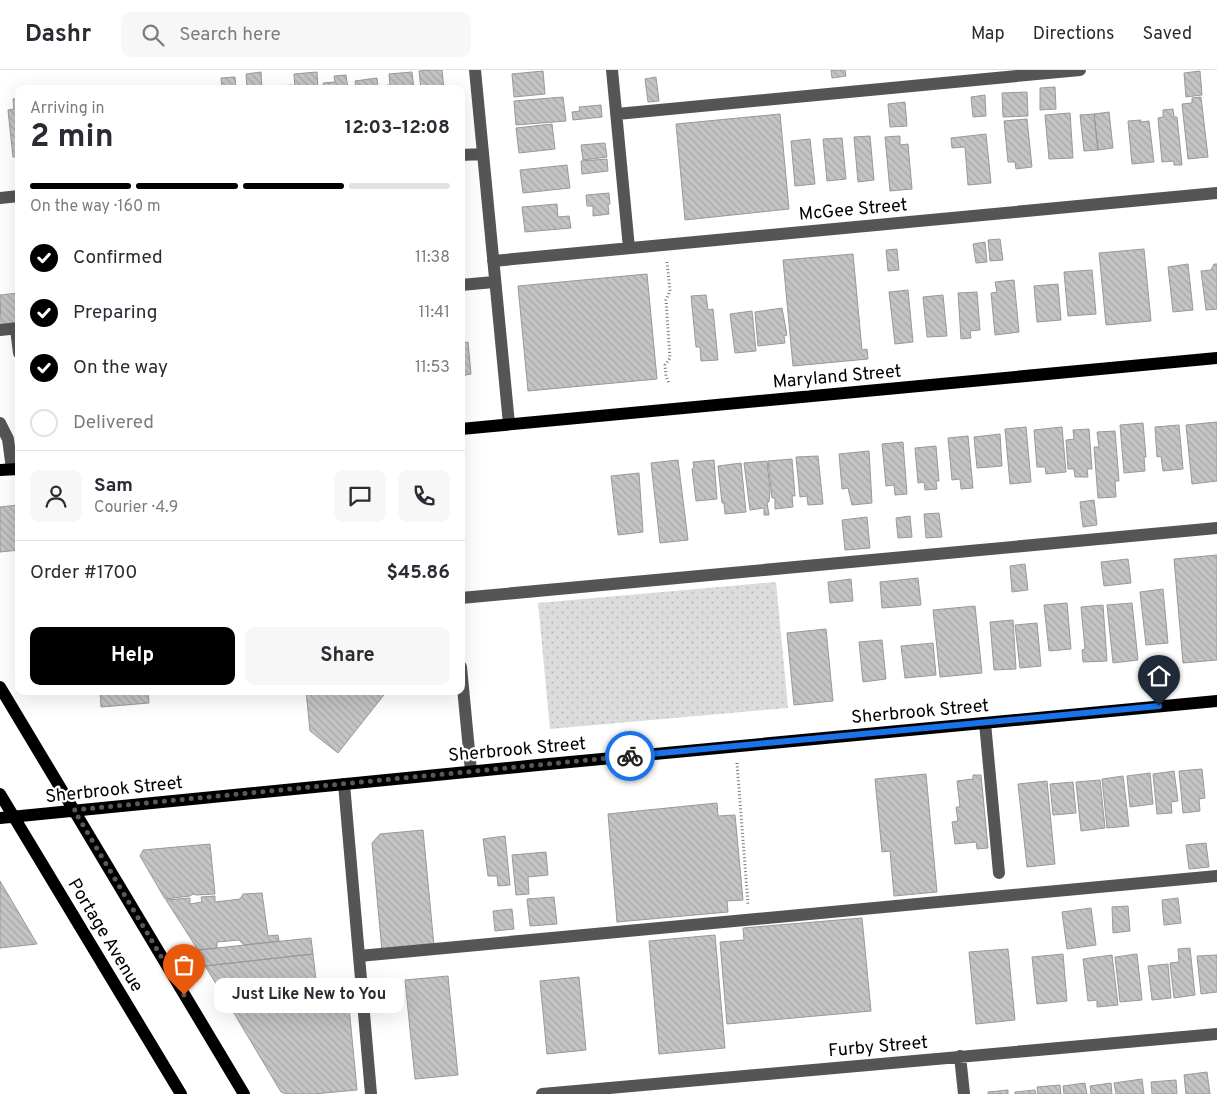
<!DOCTYPE html>
<meta charset="utf-8">
<style>
:root{--surface:#fff;--page:#f7f7f7;--text:#2b2b33;--muted:#7c7c81;--line:#e1e1e2;--accent:#000}
body{margin:0;font-family:Overpass,sans-serif;background:var(--page);color:var(--text);height:100vh;display:flex;flex-direction:column;font-size:19px;white-space:nowrap}
*{box-sizing:border-box;margin:0}
p{font-size:16px;color:var(--muted)}
.icon{flex:none;width:28px;height:28px;fill:none;stroke:currentColor;stroke-width:2;stroke-linecap:round;stroke-linejoin:round}
.map{position:relative;flex:1;overflow:hidden}
.details{position:absolute;left:15px;top:15px;width:450px;height:610px;display:flex;flex-direction:column;background:var(--surface);border-radius:10px;box-shadow:0 5px 20px #0002}
.details>*{flex:none}
.pin{position:absolute;display:grid;place-items:center;width:42px;height:42px;color:#fff;margin:-51px -21px;border-radius:50% 50% 50% 0;rotate:-45deg;box-shadow:0 0 5px #0007}
.pin .icon{rotate:45deg}
.courier{position:absolute;display:grid;place-items:center;width:50px;height:50px;margin:-25px;border:4px solid #1a73e8;border-radius:50%;background:#fff;color:#222;box-shadow:0 1px 6px #0007}
.bubble{position:absolute;height:35px;border-radius:10px;background:var(--surface);box-shadow:0 5px 20px #0002;font-size:16px;font-weight:700;line-height:35px;text-align:center}
.summary em{font-style:normal;font-weight:700}
.summary div{display:flex;flex-direction:column-reverse}
.summary{display:flex;align-items:center;justify-content:space-between;height:85px;padding:0 15px}
h1{font-size:32px;font-weight:700;line-height:38px}
.bar{display:grid;grid-template-columns:repeat(4,1fr);gap:8px 5px;align-content:center;height:60px;padding:0 15px}
.bar i{height:6px;border-radius:4px;background:var(--line)}
.bar .current{background:var(--accent)}
.bar p{grid-column:span 4}
.line{display:flex;align-items:center;gap:12px;padding:0 15px;border-top:1px solid var(--line)}
.line div{flex:1}
.round{display:grid;place-items:center;flex:none;width:52px;height:52px;border-radius:10px;background:var(--page)}
ol{padding:0 15px;list-style:none}
li{display:flex;align-items:center;gap:15px;height:55px}
li p{margin-inline-start:auto}
li .icon{padding:5px;border-radius:50%;background:var(--accent);color:#fff;stroke-width:4}
li:last-child{color:var(--muted)}
li i{width:28px;height:28px;border:2px solid var(--line);border-radius:50%}
.primary-button{display:flex;gap:10px;margin-top:auto;padding:10px 15px}
.primary-button a{flex:1;height:58px;border-radius:10px;background:var(--accent);color:#fff;font-size:20px;font-weight:700;line-height:58px;text-align:center}
.primary-button a+a{background:var(--page);color:var(--text)}
header{display:flex;align-items:center;gap:30px;box-sizing:border-box;height:70px;padding:0 25px;background:var(--surface);border-bottom:1px solid var(--line)}
header strong{font-size:24px}
nav{display:flex;gap:28px;margin-inline-start:auto;font-size:18px}
.search{width:350px;height:45px;background:var(--page);display:flex;align-items:center;gap:12px;box-sizing:border-box;padding:0 18px;border-radius:10px;color:var(--muted);font-size:19px}
.map>svg:first-child{display:block}
</style>
<header>
<strong>Dashr</strong>
<div class="search"><svg class="icon" aria-label="search" viewBox="0 0 24 24"><circle cx="10" cy="10" r="6"/><path d="M15 15l6 6"/></svg>Search here</div>
<nav><a>Map</a><a>Directions</a><a>Saved</a></nav>
</header>
<div class="map">
<svg width="1217" height="1024" viewBox="0 0 1217 1024">
<defs>
<pattern id="grass-dots" width="8" height="8" patternUnits="userSpaceOnUse" patternTransform="scale(1.25)"><rect width="8" height="8" fill="#dcdcdc"/><path d="M2 2h.1M6 6h.1" fill="none" stroke="#bbb" stroke-width="1.8" stroke-linecap="round"/></pattern>
<pattern id="building-back-hatch" width="6" height="6" patternUnits="userSpaceOnUse" patternTransform="scale(1.25)"><rect width="6" height="6" fill="#c4c4c4"/><path d="M-1 5l2 2M0 0l6 6M5-1l2 2" fill="none" stroke="#a7a7a7"/></pattern>
</defs>
<rect width="100%" height="100%" fill="#fff"/>
<path fill="url(#grass-dots)" d="M776 512 788 638 550 659 538 533Z"/>
<path fill="url(#building-back-hatch)" stroke="#999" d="M430 0H442L444 19H421L419 1Z
M831 0H845L846 6 832 8Z
M543 1 545 24 514 27 512 4Z
M1200 1 1202 25 1186 27 1184 3Z
M261 2 262 19H244L247 17 246 4Z
M317 2 318 19H295L294 4Z
M412 2 414 19H387V15H390L389 4Z
M346 5 348 19H324L323 13 335 12 334 6Z
M235 7 236 19H222L221 8Z
M656 7 659 31 648 32 645 9Z
M377 8 378 19H356L355 11Z
M292 15 293 19H268V17Z
M1055 17 1056 39 1040 40V18Z
M1027 22 1028 46 1003 47 1002 23Z
M985 25 986 46 973 47 971 27Z
M563 27 566 51 516 55 514 31Z
M1201 27 1208 87 1188 89 1182 34 1192 33V28Z
M19 28V86L13 87 8 40 14 39 13 29Z
M905 32 907 56 890 57 888 34Z
M601 35 602 47 573 50 572 42 580 41 579 37Z
M1173 39 1174 47H1177L1182 95H1174V91L1162 92 1158 48 1163 47V40Z
M1109 42 1113 78 1098 80 1094 44Z
M1070 43 1073 88 1049 89 1045 45Z
M780 44 789 139 685 150 676 54Z
M1094 44 1098 80 1084 81 1080 45Z
M1027 49 1032 97 1016 99 1015 92H1008L1004 51Z
M1141 50 1140 52 1149 51 1154 92 1132 94 1128 51Z
M552 54 555 79 519 83 516 58Z
M986 64 991 113 968 115 965 77 952 78 951 68Z
M870 66 874 110 858 112 854 67Z
M900 66V75L908 74 912 119 890 121 885 67Z
M842 68 846 109 827 111 823 69Z
M810 69 815 114 795 116 791 71Z
M605 73 607 87 583 90 581 75Z
M607 89 608 101 582 104 581 91Z
M567 95 570 118 523 123 520 100Z
M609 123 610 134 608 135 609 144 593 146V136H587L586 125Z
M557 134 558 147 569 146 571 158 525 162 522 137Z
M1000 169 1003 190 990 191 988 170Z
M985 172 987 192 976 193 973 174Z
M897 179 899 200 888 201 886 180Z
M1144 179 1151 251 1106 255 1099 183Z
M853 184 862 280 867 279 868 289 793 296 783 190Z
M1188 194 1193 240 1173 242 1168 197Z
M1214 194H1217V239L1206 240 1201 201 1211 200Z
M1092 200 1096 244 1068 246 1064 202Z
M647 204 657 309 528 321 518 216Z
M1014 210 1019 262 995 265 991 223 997 222 995 212Z
M1058 214 1061 250 1037 252 1034 216Z
M908 220 913 272 895 274 889 222Z
M977 222 980 260 970 261 971 268 961 269 958 223Z
M19 223V253L1 255 0 225Z
M706 225 708 240 713 239 718 290 701 291 700 277H696L691 226Z
M943 225 947 266 927 267 923 227Z
M782 238 787 265 784 266 785 273 758 276 755 242Z
M752 241 756 281 735 283 730 244Z
M461 260 462 273 468 272 471 304 461 306Z
M1217 352V411L1192 414 1186 355Z
M1143 353 1146 387H1144L1145 401 1124 403 1120 355Z
M1179 355 1183 399 1163 401 1161 386 1157 387 1155 357Z
M1026 357 1031 412 1010 414 1005 359Z
M1062 357 1066 402 1046 404 1045 397H1037L1034 360Z
M1089 359 1092 399H1087L1088 407H1075L1074 399H1068L1066 370 1074 369 1073 360Z
M1115 361 1119 411H1115L1116 427 1098 428 1094 377H1099L1097 362Z
M1000 364 1002 396 977 398 974 367Z
M968 366 973 418 961 419 960 409 952 410 948 368Z
M903 372 907 424 895 425 894 415 886 416 882 374Z
M936 376 939 411H936L937 419 925 420 924 412 918 413 915 378Z
M869 381 872 433 852 435 848 418 842 419 839 384Z
M818 386 823 434 808 435 807 426 800 427 796 387Z
M792 389 795 426H792L793 437 775 439V428H772L768 391Z
M678 390 688 470 660 473 651 393Z
M714 390 717 429 696 431 692 399 694 398 693 392Z
M767 391 770 421 769 432H767L769 445H764V438L750 440 744 393Z
M741 393 746 442 725 444 724 433H722L718 396Z
M639 403 643 462 618 465 611 406Z
M1094 430 1097 455 1083 457 1080 432Z
M19 435V480L0 482V437Z
M939 443 942 467 926 468 924 444Z
M910 446 912 467 898 468 896 448Z
M867 447 870 478 845 480 842 450Z
M1217 485V590L1183 593 1174 489Z
M1128 489 1131 513 1104 516 1101 492Z
M1025 494 1028 520 1012 522 1010 496Z
M918 508 921 535 882 538 880 512Z
M851 509 853 531 830 533 828 512Z
M1163 519 1168 573 1146 575 1140 522Z
M1067 533 1071 579 1049 581 1044 535Z
M1132 533 1138 590 1113 593 1107 535Z
M1103 535 1107 591 1083 592 1082 580 1085 579 1081 537Z
M975 536 982 603 940 607 933 540Z
M1013 550 1016 599 994 600 990 552Z
M1037 553 1041 596 1020 598 1015 555Z
M826 559 833 631 794 635 787 563Z
M882 570 886 609 863 612 859 572Z
M933 573 936 605 905 608 901 576Z
M100 621H148L149 633 101 637Z
M306 621H387L338 683 310 661Z
M1202 699 1205 728 1199 729 1200 741 1183 743 1179 701Z
M1174 701 1178 731 1171 732 1172 743 1157 744 1153 704Z
M1150 703 1153 734 1130 737 1127 706Z
M926 704 937 822 894 826 890 781 882 782 875 709Z
M973 705H981L988 778 977 779 976 772 955 774 952 752 958 751 956 737H960L957 711 973 709Z
M1123 706 1129 756 1107 758 1102 709Z
M1100 710 1105 758 1081 761 1076 712Z
M1047 711 1055 794 1027 797 1018 714Z
M1073 712 1076 743 1053 745 1050 714Z
M717 733 718 746 735 745 743 830 727 831 728 842 617 852 608 744Z
M423 760 434 876 382 881 372 773 380 764Z
M505 766 510 815 498 816 497 806H488L483 769Z
M1206 773 1209 797 1189 799 1186 775Z
M210 774 215 824 196 825 193 824 190 826 165 829 140 786 143 780Z
M546 782 548 805 528 807 529 824 516 825 512 785Z
M0 811 26 855 37 874 0 878Z
M262 823 268 866 278 865 279 871 244 875 239 870 217 872V878L198 880 166 830 190 828V834L202 832 201 827 215 826V832L240 829 243 824Z
M554 827 557 854 530 856 527 829Z
M1178 828 1181 853 1164 855 1162 830Z
M1128 836 1130 861 1113 863 1112 837Z
M1091 838 1096 875 1067 879 1062 842Z
M512 839 514 859 495 861 493 841Z
M862 848 871 941 727 954 720 872 744 870 743 858Z
M715 865 725 978 659 984 649 871Z
M311 868 313 884 205 896 198 880Z
M1190 878 1195 925 1174 928 1170 893 1179 892 1178 879Z
M1008 879 1015 950 976 954 969 882Z
M313 884 317 919 225 928 205 896Z
M1063 884 1067 931 1037 934 1032 887Z
M1137 884 1142 930 1120 932 1115 887Z
M1112 885 1118 935 1097 937V930L1088 931 1083 889Z
M1217 885V922L1201 924 1197 886Z
M1168 894 1171 928 1152 930 1148 896Z
M448 906 458 1005 415 1009 405 910Z
M579 907 586 980 547 984 540 911Z
M347 916 357 1020 313 1024H286L281 1022 225 928Z
M1207 1002 1210 1024H1186L1184 1005Z
M1142 1009 1144 1024H1116L1114 1013Z
M1176 1010 1177 1024H1152L1151 1012Z
M1085 1013 1087 1024H1064L1063 1016Z
M1111 1013 1112 1024H1091L1090 1016Z
M1060 1015 1061 1024H1038L1037 1017Z
M1008 1020V1024H988V1022Z
M1035 1020 1036 1024H1015V1022Z"/>
<g fill="none" stroke-linecap="round" stroke-linejoin="round">
<path stroke="#777" stroke-width="3" stroke-dasharray="1 2.5" stroke-linecap="butt" d="M667 192 670 221 666 230 670 288 665 295 666 306 669 313
M737 693 748 834"/>
<path stroke="#555" stroke-width="12" d="M475 0 509 354
M612 0 629 178
M617 44 1080 0
M461 85 483 84
M0 128 19 126
M493 191 1217 123
M461 215 494 212
M16 259 19 283
M0 260 19 258
M0 353 8 369 12 399
M461 528 1217 458
M461 597 471 701
M985 653 999 803
M344 714 371 1024
M359 886 1217 806
M960 986 964 1024
M542 1024 1217 964"/>
<path stroke="#000" stroke-width="12" d="M461 359 1217 288
M0 400 19 399
M0 617 244 1024
M0 724 181 1024
M0 748 538 695 1217 631"/>
</g>
<g fill="none" stroke-linecap="round" stroke-linejoin="round">
<path stroke="#595959" stroke-width="5" stroke-dasharray="0 9" d="M184 925 74 740 630 686"/>
<path stroke="#1a73e8" stroke-width="6" d="M630 686 1159 636"/>
</g>
<g text-anchor="middle" stroke-width="4.5" stroke-linejoin="round" paint-order="stroke">
<g font-size="18" fill="#000" stroke="#fff">
<text transform="translate(853 139) rotate(-5)" y="6">McGee Street</text>
<text transform="translate(837 306) rotate(-5)" y="6">Maryland Street</text>
<text transform="translate(920 641) rotate(-5)" y="6">Sherbrook Street</text>
<text transform="translate(517 679) rotate(-5)" y="6">Sherbrook Street</text>
<text transform="translate(114 719) rotate(-6)" y="6">Sherbrook Street</text>
<text transform="translate(106 865) rotate(59)" y="6">Portage Avenue</text>
<text transform="translate(878 976) rotate(-5)" y="6">Furby Street</text>
</g>
</g>
</svg>
<div class="pin" style="left:184px;top:925px;background:#ea580c"><svg class="icon" aria-label="bag" viewBox="0 0 24 24"><path d="M5 8h14l-1 12H6zM9 8a3 3 0 0 1 6 0"/></svg></div>
<div class="pin" style="left:1159px;top:636px;background:#1f2937"><svg class="icon" aria-label="home" viewBox="0 0 24 24"><path d="M3 11l9-7 9 7M6 9v11h12V9"/></svg></div>
<div class="courier" style="left:630px;top:686px"><svg class="icon" aria-label="bike" viewBox="0 0 24 24"><circle cx="6" cy="16" r="4"/><circle cx="18" cy="16" r="4"/><path d="M6 16l4-8h5l3 8M10 8l3 8H6M13 5h3"/></svg></div>
<div class="bubble" style="left:214px;top:908px;width:190px">Just Like New to You</div>
<section class="details">
<div class="summary"><div><h1>2 min</h1><p>Arriving in</p></div><em>12:03–12:08</em></div>
<div class="bar"><i class="current"></i><i class="current"></i><i class="current"></i><i></i><p>On the way · 160 m</p></div>
<ol>
<li><svg class="icon" aria-label="check" viewBox="0 0 24 24"><path d="M5 12l5 5 9-10"/></svg>Confirmed<p>11:38</p></li>
<li><svg class="icon" aria-label="check" viewBox="0 0 24 24"><path d="M5 12l5 5 9-10"/></svg>Preparing<p>11:41</p></li>
<li><svg class="icon" aria-label="check" viewBox="0 0 24 24"><path d="M5 12l5 5 9-10"/></svg>On the way<p>11:53</p></li>
<li><i></i>Delivered</li>
</ol>
<div class="line" style="height:90px"><a class="round"><svg class="icon" aria-label="person" viewBox="0 0 24 24"><circle cx="12" cy="8" r="4"/><path d="M4 21q1-7 8-7t8 7"/></svg></a><div><b>Sam</b><p>Courier · 4.9</p></div><a class="round"><svg class="icon" aria-label="chat" viewBox="0 0 24 24"><path d="M4 5h16v11H9l-5 4z"/></svg></a><a class="round"><svg class="icon" aria-label="phone" viewBox="0 0 24 24"><path d="M5 4h4l2 5-3 2q2 4 5 5l2-3 5 2v4C11 20 4 13 5 4z"/></svg></a></div>
<div class="line" style="height:65px"><div>Order #1700</div><b>$45.86</b></div>
<div class="primary-button"><a>Help</a><a>Share</a></div>
</section>
</div>
